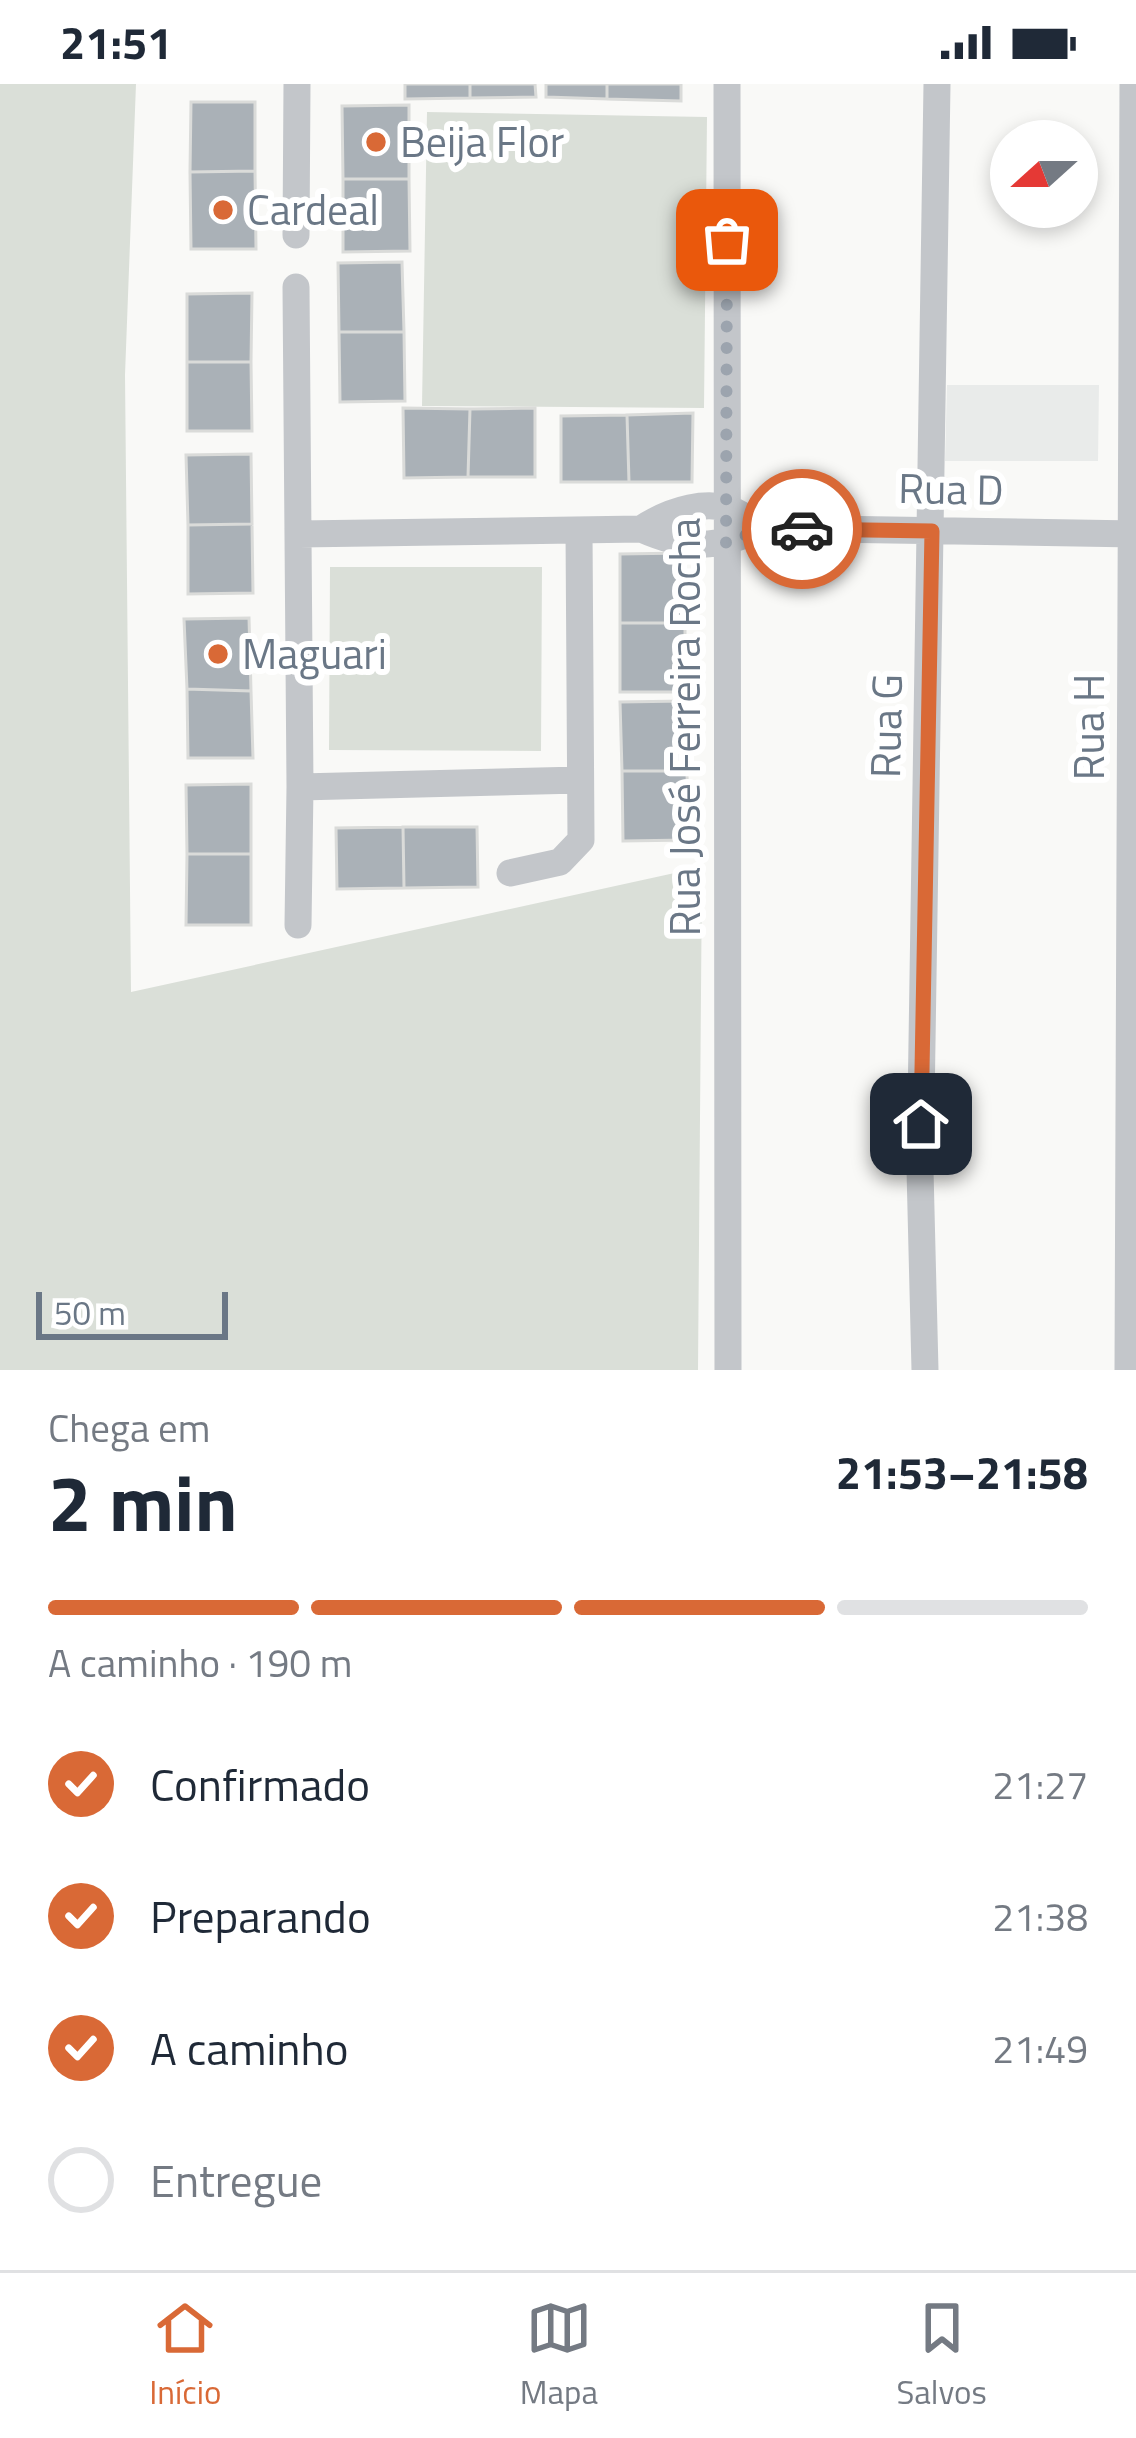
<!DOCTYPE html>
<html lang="pt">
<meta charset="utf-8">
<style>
:root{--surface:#fff;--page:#f2f2f3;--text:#1f2937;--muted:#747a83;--line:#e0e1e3;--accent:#d96936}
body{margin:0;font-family:"Titillium Web",sans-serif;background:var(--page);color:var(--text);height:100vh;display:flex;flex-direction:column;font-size:45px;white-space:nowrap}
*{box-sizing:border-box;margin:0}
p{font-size:39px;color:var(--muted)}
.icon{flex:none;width:66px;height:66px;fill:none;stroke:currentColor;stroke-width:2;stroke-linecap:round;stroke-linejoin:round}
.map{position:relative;height:1286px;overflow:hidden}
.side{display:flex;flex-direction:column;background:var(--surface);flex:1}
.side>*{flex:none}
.needle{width:78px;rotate:249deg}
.controls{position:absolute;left:990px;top:36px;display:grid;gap:24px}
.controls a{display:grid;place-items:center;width:108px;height:108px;border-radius:50%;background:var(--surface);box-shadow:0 6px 18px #0003;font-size:60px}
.scale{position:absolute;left:36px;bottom:30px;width:192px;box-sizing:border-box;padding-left:12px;border:6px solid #6a7786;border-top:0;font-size:33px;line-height:42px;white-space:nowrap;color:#6a7786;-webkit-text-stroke:9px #fff;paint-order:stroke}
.pin{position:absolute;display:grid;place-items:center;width:102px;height:102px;color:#fff;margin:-51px;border-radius:24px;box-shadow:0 6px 18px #0006}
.courier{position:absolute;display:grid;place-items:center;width:120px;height:120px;margin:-60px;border:9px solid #d96936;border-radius:50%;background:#fff;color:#222;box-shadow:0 3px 15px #0007}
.headline em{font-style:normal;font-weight:700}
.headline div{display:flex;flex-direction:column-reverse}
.headline{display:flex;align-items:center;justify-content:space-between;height:204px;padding:0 48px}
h1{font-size:78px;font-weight:700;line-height:90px}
.bar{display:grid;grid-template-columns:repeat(4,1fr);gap:18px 12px;align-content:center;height:144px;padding:0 48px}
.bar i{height:15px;border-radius:9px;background:var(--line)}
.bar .selected{background:var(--accent)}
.bar p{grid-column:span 4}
ol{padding:0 48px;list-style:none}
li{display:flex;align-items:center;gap:36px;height:132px}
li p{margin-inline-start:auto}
li .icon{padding:12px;border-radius:50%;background:var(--accent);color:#fff;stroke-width:4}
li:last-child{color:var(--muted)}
li i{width:66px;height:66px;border:6px solid var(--line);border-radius:50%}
.status{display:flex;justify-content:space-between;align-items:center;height:84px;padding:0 60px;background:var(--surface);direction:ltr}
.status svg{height:33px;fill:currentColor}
.tabs{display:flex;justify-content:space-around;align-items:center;height:168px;border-top:3px solid var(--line);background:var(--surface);font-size:33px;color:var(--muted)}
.tabs a{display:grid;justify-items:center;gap:6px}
.tabs .selected{color:var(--accent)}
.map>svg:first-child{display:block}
</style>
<div class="status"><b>21:51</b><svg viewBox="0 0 49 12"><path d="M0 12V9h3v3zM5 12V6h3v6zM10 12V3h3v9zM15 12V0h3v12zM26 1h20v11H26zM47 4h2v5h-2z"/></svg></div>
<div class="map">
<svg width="1136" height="1286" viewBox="0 0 1136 1286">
<rect width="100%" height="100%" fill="#f9f9f7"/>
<path fill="#e9ebea" d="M947 301H1099L1098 377H945Z"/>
<path fill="#dadfd8" d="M0 0H136L125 291 131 908 702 783 698 1286H0Z
M427 28 707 33 704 324 422 322Z
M330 483H542L541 667 329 666Z"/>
<path fill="#aab1b7" stroke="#dadbd9" stroke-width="3" d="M405 0H470V14L405 15Z
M470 0H535L536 13 470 14Z
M546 0H607V15L546 13Z
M607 0H681V17L607 15Z
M191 18H255V87L190 88Z
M409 21V95H343L342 22Z
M255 87 256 165H191L190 88Z
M343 95H409L410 167 343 168Z
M402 178 404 248H339L338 179Z
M252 209 251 278H187V210Z
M339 248H404L405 317 340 318Z
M187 278H251L252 347H187Z
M403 324 470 325 468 393 404 394Z
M535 324V393H468L470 325Z
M693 329 692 398H629L627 331Z
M627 331 629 398H561V332Z
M251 370 252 440 188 441 186 371Z
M252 440 253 509 188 510V441Z
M684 469 685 539H620V470Z
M249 534 251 607 187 605 184 535Z
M620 539H685V608H620Z
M187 605 251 607 253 674H188Z
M684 617 687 687H622L620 618Z
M622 687H687L688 756 623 757Z
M251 700V770H187L186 701Z
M403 743H477L478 803 404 804Z
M403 743 404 804 337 805 336 744Z
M187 770H251V841H186Z"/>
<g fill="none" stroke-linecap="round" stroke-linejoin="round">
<path stroke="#c3c6ca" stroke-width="27" d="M727 0 728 1286
M296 151 297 0
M296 203 300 703
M641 445C668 427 711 412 740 430
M299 450 641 445C691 467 714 464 764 444L1136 450
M510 789 560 778 581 756 579 446
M298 841 300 703 580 696
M925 1286 920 1086 937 0
M1128 1286 1133 0"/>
</g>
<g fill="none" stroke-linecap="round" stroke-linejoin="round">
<path stroke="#9ca4ae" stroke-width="12" stroke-dasharray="0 21.6" d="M727 156 726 459 764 444 802 445"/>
<path stroke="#d96936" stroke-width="15" d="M802 445 932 447 921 1040"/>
</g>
<g fill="#d96936" stroke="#fff" stroke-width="4.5">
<circle cx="376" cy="58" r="12"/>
<circle cx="223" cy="126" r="12"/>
<circle cx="218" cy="570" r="12"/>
</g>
<g text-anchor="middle" stroke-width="12" stroke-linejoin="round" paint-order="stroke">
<g font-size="42" fill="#6a7786" stroke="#fff" text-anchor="start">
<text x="400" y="73">Beija Flor</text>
<text x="247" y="141">Cardeal</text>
<text x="242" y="585">Maguari</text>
</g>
<g font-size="42" fill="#6a7786" stroke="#fff">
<text transform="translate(951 405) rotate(1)" y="15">Rua D</text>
<text transform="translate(886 642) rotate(-89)" y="15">Rua G</text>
<text transform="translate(685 643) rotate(-90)" y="15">Rua José Ferreira Rocha</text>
<text transform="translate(1089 643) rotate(-90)" y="15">Rua H</text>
</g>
</g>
</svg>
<div class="controls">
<a><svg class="needle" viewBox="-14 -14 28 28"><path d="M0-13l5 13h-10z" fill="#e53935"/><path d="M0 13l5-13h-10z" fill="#747a83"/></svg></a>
</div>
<div class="scale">50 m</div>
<div class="pin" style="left:727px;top:156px;background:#ea580c"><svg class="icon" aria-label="bag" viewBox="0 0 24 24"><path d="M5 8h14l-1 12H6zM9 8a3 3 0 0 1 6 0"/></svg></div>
<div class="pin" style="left:921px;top:1040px;background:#1f2937"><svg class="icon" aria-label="home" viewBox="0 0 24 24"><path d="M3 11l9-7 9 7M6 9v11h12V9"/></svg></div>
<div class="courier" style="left:802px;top:445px"><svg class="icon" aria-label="car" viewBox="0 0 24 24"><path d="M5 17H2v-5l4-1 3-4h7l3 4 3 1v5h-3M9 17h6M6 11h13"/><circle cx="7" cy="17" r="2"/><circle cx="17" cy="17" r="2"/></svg></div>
</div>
<section class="side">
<div class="headline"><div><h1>2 min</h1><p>Chega em</p></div><em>21:53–21:58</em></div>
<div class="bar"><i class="selected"></i><i class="selected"></i><i class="selected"></i><i></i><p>A caminho · 190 m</p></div>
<ol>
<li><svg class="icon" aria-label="check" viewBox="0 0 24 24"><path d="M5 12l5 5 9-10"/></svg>Confirmado<p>21:27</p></li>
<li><svg class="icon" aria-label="check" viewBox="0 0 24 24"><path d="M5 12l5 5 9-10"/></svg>Preparando<p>21:38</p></li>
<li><svg class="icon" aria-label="check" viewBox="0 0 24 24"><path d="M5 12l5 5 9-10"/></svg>A caminho<p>21:49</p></li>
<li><i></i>Entregue</li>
</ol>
</section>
<nav class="tabs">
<a class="selected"><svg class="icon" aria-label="home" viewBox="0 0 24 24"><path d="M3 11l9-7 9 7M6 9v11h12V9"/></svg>Início</a>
<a><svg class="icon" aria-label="map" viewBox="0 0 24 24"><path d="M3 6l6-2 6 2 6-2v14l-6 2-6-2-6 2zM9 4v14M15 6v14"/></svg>Mapa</a>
<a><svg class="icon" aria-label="saved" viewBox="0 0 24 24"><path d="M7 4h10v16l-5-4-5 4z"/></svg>Salvos</a>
</nav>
